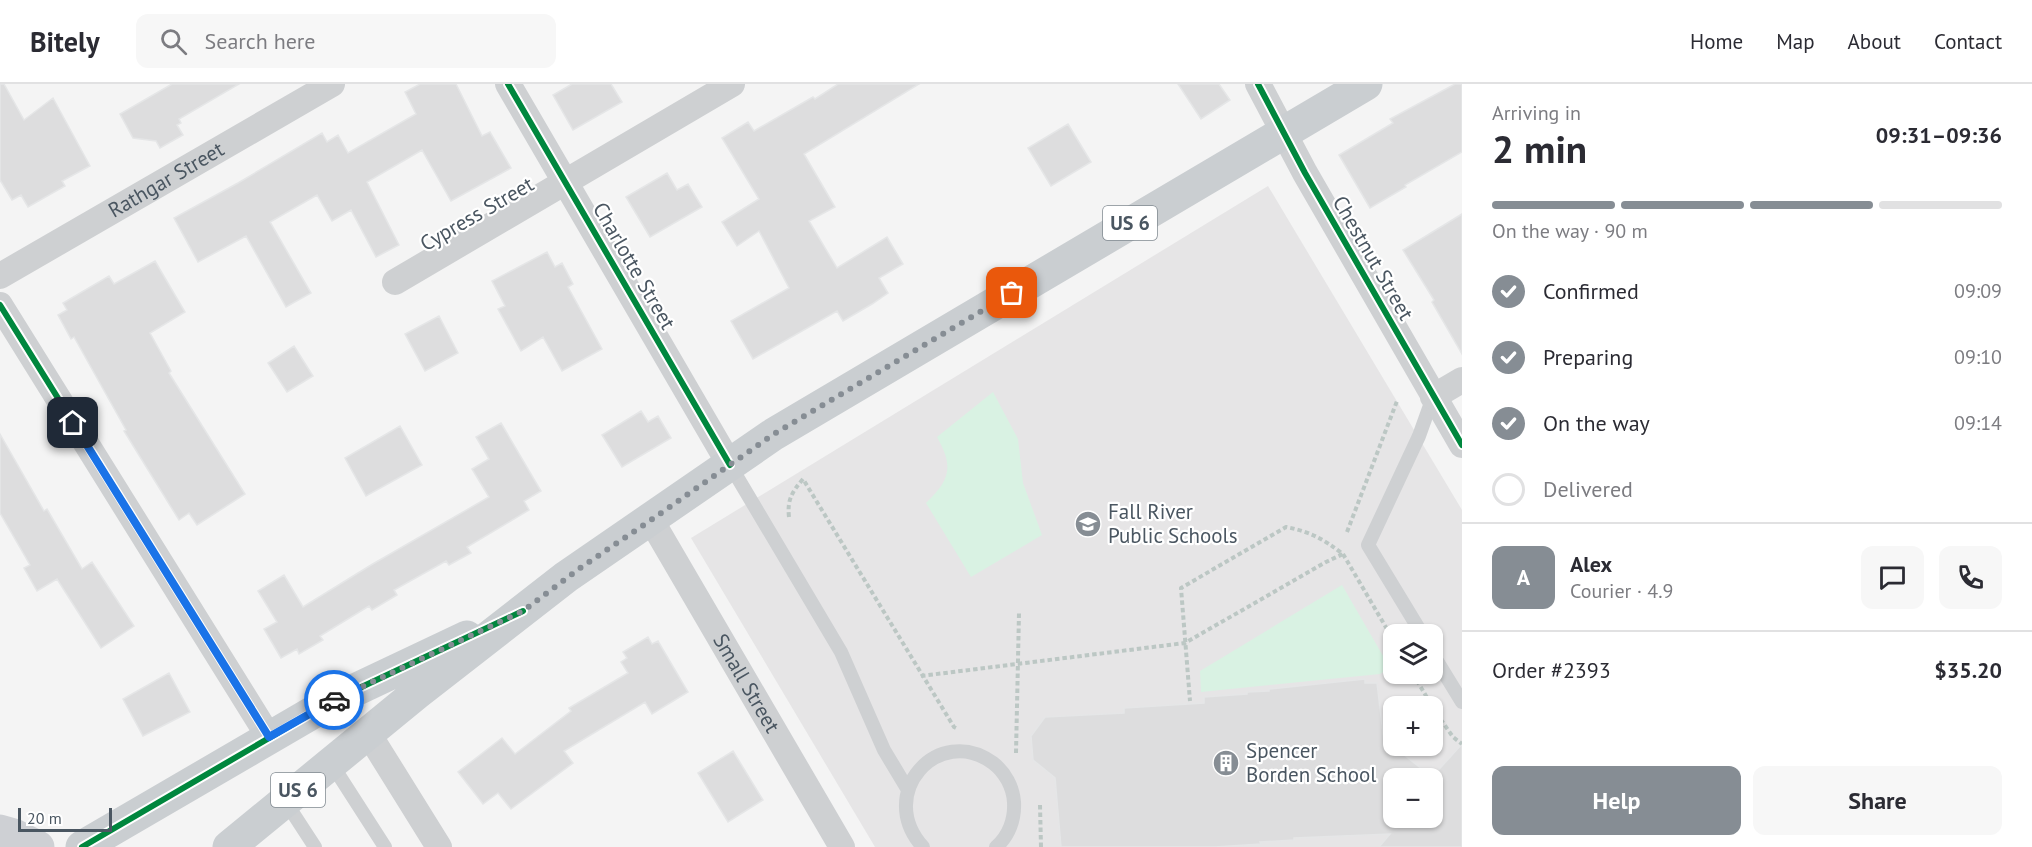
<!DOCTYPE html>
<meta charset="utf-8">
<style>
:root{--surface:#fff;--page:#f7f7f7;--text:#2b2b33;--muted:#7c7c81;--line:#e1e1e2;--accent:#868d94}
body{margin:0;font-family:"PT Sans",sans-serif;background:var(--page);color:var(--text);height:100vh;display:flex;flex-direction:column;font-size:22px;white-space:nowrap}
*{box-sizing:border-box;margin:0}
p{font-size:20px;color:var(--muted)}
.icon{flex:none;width:33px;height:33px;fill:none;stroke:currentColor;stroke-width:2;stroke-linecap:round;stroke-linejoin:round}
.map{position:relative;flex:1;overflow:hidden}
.panel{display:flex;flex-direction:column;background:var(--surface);width:570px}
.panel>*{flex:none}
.buttons{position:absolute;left:1383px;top:540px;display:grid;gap:12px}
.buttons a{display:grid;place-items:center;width:60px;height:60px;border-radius:12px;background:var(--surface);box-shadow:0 2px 4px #0004;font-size:30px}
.scale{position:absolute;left:18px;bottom:15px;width:94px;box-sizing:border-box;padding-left:6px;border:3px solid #4a5661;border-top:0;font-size:16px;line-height:21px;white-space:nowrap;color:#4a5661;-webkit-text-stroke:4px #fff;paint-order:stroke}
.pin{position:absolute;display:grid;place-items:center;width:51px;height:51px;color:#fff;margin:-26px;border-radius:12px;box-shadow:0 3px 9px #0006}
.courier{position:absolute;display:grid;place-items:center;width:60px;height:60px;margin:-30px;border:4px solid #1a73e8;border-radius:50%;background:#fff;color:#222;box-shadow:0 2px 8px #0007}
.summary em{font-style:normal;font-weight:700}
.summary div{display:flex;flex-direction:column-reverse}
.summary{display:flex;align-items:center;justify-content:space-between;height:102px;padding:0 30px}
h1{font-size:39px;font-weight:700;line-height:45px}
.bar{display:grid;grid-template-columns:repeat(4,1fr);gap:9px 6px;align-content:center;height:72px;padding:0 30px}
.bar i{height:8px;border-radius:4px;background:var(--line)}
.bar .active{background:var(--accent)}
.bar p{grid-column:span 4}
.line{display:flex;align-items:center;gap:15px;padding:0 30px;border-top:2px solid var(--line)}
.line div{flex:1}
.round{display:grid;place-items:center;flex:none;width:63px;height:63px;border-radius:12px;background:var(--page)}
ol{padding:0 30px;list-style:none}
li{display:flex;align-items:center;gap:18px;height:66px}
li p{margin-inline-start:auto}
li .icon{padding:6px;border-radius:50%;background:var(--accent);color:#fff;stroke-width:4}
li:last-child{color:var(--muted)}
li i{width:33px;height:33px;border:3px solid var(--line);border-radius:50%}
.action{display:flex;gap:12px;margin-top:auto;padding:12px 30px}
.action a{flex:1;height:69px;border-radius:12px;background:var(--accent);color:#fff;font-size:24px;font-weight:700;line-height:69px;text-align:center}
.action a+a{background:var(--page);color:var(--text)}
header{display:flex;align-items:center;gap:36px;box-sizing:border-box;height:84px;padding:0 30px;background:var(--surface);border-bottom:2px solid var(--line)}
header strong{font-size:28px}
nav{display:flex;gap:33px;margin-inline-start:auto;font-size:21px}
.search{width:420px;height:54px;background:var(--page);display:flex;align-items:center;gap:15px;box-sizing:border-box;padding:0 21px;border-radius:12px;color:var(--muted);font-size:22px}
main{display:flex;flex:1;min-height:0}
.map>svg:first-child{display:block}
</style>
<header>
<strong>Bitely</strong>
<div class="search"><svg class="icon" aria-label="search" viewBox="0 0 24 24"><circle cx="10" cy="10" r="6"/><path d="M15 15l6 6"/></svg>Search here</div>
<nav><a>Home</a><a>Map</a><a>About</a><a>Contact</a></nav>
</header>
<main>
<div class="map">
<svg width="1462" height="763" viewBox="0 0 1462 763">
<rect width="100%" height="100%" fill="#f4f4f4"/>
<path fill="#e6e5e6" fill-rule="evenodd" d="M1268 102 1462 426V763H875L691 454ZM1394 550H1432V590H1394ZM1394 622H1432V662H1394ZM1394 694H1432V734H1394Z"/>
<path fill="#d9f2e3" d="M993 308 1018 355 1023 399 1042 451 971 493 926 419C950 396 954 383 937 353Z
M1342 501 1390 584 1380 590 1201 608 1200 587Z"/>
<path fill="#ddddde" stroke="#e5e6e7" stroke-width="1.5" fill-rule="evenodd" d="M0 0H4L24 36 53 14 90 82 62 97 65 102 28 123 21 111 12 116 0 96Z
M172 0H239L179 35 181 39 177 41 183 51 160 64 156 57 133 54 120 30Z
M420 0H456L482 52 490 48 511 84 451 117 422 66 367 98 399 161 376 173 351 126 332 137 317 111 270 138 311 209 286 223 246 152 198 178 174 134 238 99 322 49 327 58 338 51 348 69 416 30 405 8Z
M572 0H611L622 18 573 46 553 11Z
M838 0H919L804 70 835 123 809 137 837 184 887 153 903 180 879 194 888 209 872 220 843 237 837 227 753 275 731 237 789 204 759 147 737 162 722 138 759 115 722 54 748 38 754 47 813 13 815 15Z
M1178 0H1219L1230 16 1201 35Z
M1455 0H1462V68L1405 101 1406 103 1370 124 1339 71 1393 39 1390 35Z
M1068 40 1091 78 1051 102 1028 64Z
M667 89 677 106 688 100 702 123 650 153 626 113Z
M1462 130V270L1432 218 1434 216 1403 166Z
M547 168 555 183 562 179 573 200 568 203 602 265 562 287 543 253 521 267 498 225 505 222 492 197Z
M155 177 185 228 150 249 171 287 169 289 245 410 197 441 189 429 179 436 124 347 126 346 74 253 71 255 58 231 67 226 63 219 109 192 114 200Z
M439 232 458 269 425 287 405 250Z
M294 262 313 292 287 308 268 279Z
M641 327 648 338 658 332 671 354 622 383 602 351Z
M501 339 541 407 524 417 529 426 467 463 471 469 449 481 446 477 394 506 397 511 372 526 369 522 320 552 323 556 299 570 297 565 281 574 264 545 277 538 258 507 284 491 303 523 371 481 489 413 472 385 489 375 476 353Z
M400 342 422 381 366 412 345 374Z
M0 350 44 427 47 425 82 485 92 478 134 542 101 564 57 495 37 507 24 484 30 481 0 429Z
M648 553 652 560 658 557 688 608 652 630 645 618 564 667 573 679 511 725 498 709 483 720 458 688 502 654 515 670 571 627 569 624 628 589 621 578 627 574 623 568Z
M169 589 190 628 143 652 123 615Z
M1365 595V599H1377L1385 666H1398L1432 693 1462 660V763H1379L1390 750 1294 754V756L1260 758 1261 760 1215 763H1061L1055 694 1033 676 1031 652 1045 633 1124 629V624L1204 619V613L1247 610V608L1269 607V605ZM1394 694H1432V734H1394Z
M733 667 763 716 728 738 698 689Z"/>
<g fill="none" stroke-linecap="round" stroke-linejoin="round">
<path stroke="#bcc7c4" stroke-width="4" stroke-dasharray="4.5 3" stroke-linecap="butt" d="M789 433C787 416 792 408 803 395L954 643 956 644
M1347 448 1397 317
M1343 470 1394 557
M1413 590 1432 622
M921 592 1185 559 1326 478 1343 470C1323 455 1311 448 1286 443L1181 504 1190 617
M1432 623 1453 653 1462 660
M1016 669 1019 529
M1040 721 1041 763"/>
<path stroke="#ced0d2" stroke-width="14" d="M730 381 841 568 884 666 908 706
M1422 550 1368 461 1419 352 1433 313
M1432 569 1462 618
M331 679 385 763
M285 717 315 763
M923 763C875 710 938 639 993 679 1005 688 1013 703 1014 718 1015 735 1009 752 996 763"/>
<g stroke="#ced0d2" stroke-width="26">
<path d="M508 0 730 381"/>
<path d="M1258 0 1305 89 1462 361"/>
<path id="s1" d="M0 192 332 0"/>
<path d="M395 198 732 0"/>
<path d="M0 221 269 653"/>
<path d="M1433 313 1462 296"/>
<path id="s2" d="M651 436 842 763"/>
<path d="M368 649 439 763"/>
</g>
<path stroke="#ced0d4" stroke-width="33" d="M0 747 14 751 38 763"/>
<path stroke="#caced1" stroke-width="33" d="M82 763 336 615 467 553
M229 763 417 609 566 493 774 350 1366 0"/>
<defs>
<path id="cycleway" d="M508 0 730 381
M1258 0 1305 89 1462 361
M0 221 269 653
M82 763 336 615 523 527"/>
</defs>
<use href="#cycleway" stroke="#fff" stroke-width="10"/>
<use href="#cycleway" stroke="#00873e" stroke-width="6"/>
</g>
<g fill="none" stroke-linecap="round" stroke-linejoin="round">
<path stroke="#868d94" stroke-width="6" stroke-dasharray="0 10.8" d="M334 616 523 527 583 482 651 436 774 350 1012 209"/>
<path stroke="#1a73e8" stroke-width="8" d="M73 339 269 653 334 616"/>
</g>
<defs>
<symbol id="school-disc" viewBox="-11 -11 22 22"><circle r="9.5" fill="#868d94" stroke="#fff"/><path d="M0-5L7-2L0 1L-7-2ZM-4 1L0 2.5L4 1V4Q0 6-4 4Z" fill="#fff"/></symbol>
<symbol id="building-disc" viewBox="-11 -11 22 22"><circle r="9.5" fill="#868d94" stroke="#fff"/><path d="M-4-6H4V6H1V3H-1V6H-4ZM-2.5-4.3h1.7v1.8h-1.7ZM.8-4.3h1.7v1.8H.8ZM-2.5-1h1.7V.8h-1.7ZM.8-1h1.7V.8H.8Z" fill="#fff"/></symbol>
</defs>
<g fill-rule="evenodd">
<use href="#school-disc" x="1073" y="425" width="30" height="30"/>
<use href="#building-disc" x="1211" y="664" width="30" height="30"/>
</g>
<g text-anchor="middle" stroke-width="4.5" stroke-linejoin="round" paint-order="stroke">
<g fill="#fff" stroke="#808990" stroke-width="1.5">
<rect x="1103" y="122" width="54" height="34" rx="4.5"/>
<rect x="271" y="689" width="54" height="34" rx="4.5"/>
</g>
<g font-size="20" font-weight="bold" fill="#4a5661">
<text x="1130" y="146">US 6</text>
<text x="298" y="713">US 6</text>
</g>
<g font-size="21" fill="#4a5661" stroke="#fff">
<text dy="7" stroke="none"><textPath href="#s1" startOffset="192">Rathgar Street</textPath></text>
<text transform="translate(477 130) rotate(-30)" y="7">Cypress Street</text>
<text transform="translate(1373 174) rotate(60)" y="7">Chestnut Street</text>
<text transform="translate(634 182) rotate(60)" y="7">Charlotte Street</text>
<text dy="7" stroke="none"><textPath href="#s2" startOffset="189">Small Street</textPath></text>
</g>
<g font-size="21" fill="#4a5661" stroke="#fff" text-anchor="start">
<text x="1108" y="435">Fall River<tspan x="1108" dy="24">Public Schools</tspan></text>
<text x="1246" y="674">Spencer<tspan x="1246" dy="24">Borden School</tspan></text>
</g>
</g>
</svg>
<div class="buttons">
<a><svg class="icon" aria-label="layers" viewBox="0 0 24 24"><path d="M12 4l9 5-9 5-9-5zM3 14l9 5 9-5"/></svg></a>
<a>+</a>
<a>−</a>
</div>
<div class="scale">20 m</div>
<div class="pin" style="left:1012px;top:209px;background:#ea580c"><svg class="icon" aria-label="bag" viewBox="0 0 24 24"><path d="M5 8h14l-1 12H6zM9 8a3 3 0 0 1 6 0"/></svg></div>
<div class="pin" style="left:73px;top:339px;background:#1f2937"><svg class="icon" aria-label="home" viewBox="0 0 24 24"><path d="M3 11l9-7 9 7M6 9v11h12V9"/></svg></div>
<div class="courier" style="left:334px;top:616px"><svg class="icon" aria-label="car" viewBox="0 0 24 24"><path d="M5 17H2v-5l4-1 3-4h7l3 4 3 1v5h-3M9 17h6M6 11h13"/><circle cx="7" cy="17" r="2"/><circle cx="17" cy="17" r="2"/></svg></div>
</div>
<section class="panel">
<div class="summary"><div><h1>2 min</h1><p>Arriving in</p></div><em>09:31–09:36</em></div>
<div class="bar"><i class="active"></i><i class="active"></i><i class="active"></i><i></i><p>On the way · 90 m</p></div>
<ol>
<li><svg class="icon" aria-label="check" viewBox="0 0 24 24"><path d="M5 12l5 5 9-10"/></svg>Confirmed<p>09:09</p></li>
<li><svg class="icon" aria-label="check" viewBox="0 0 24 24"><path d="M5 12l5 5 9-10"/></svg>Preparing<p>09:10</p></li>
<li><svg class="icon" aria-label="check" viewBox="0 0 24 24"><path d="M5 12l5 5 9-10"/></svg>On the way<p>09:14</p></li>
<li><i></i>Delivered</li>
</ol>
<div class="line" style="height:108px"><b class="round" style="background:var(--accent);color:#fff">A</b><div><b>Alex</b><p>Courier · 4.9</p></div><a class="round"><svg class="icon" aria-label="chat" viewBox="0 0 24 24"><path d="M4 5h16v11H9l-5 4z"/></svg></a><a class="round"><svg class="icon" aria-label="phone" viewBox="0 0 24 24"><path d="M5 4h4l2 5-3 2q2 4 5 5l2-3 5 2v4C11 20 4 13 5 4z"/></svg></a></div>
<div class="line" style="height:78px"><div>Order #2393</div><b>$35.20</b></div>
<div class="action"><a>Help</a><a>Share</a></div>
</section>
</main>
